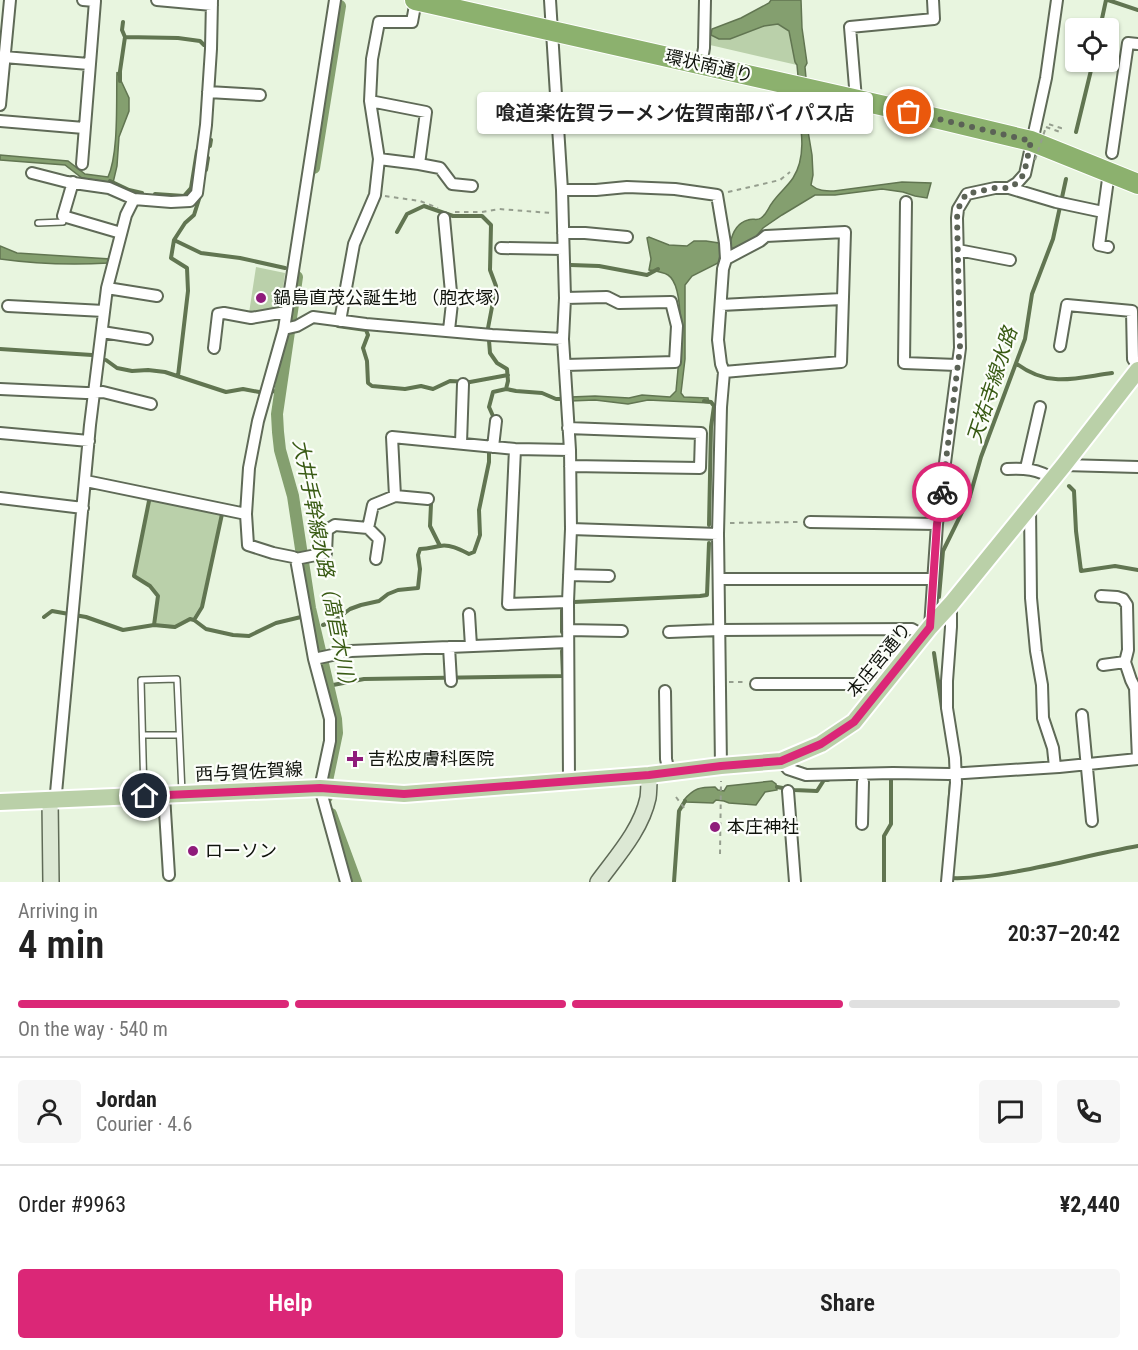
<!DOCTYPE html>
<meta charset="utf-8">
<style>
:root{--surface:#fff;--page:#f6f6f6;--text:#222;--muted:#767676;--line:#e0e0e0;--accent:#db2777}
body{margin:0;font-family:"Roboto Condensed","Noto Sans JP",sans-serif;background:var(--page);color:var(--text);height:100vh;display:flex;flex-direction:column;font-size:22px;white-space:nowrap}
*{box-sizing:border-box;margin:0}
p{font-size:20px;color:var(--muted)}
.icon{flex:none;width:33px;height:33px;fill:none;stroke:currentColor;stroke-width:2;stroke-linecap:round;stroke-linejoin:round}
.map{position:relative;height:882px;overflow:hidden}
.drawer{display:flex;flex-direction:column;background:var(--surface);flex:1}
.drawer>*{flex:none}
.buttons{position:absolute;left:1065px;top:18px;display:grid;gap:12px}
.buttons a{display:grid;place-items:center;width:54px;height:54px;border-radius:6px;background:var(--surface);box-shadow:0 2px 4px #0004;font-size:30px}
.pin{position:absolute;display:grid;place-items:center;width:51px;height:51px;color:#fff;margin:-26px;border:3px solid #fff;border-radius:50%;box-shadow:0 2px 6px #0007}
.courier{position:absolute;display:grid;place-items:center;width:60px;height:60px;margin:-30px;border:4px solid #db2777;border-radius:50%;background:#fff;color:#222;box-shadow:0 2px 8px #0007}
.bubble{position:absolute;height:42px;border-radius:6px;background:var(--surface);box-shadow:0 2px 4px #0004;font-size:20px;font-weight:600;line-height:42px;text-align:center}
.headline em{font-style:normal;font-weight:600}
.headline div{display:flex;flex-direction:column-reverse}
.headline{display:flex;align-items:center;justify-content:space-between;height:102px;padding:0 18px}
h1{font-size:39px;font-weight:600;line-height:45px}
.bar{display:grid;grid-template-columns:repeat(4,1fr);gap:9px 6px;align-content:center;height:72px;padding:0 18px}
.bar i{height:8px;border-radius:4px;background:var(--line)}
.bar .selected{background:var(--accent)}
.bar p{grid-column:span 4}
.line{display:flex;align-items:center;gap:15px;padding:0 18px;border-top:2px solid var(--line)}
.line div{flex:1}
.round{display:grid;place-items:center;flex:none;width:63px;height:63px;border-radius:6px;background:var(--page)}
.primary-button{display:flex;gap:12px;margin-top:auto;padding:12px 18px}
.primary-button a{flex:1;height:69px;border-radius:6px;background:var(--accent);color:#fff;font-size:24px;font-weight:600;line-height:69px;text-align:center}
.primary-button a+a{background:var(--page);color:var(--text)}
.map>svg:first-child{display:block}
</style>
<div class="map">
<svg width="1138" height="882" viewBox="0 0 1138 882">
<rect width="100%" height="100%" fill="#e8f5df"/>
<path fill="#bad0aa" d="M778 24 789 31 795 62 797 65 710 45 711 35 719 39H730L764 26Z
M256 267 285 273 281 306 276 312 249 313Z
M151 498 221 512 201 605 191 621 174 629 155 626 158 596 151 586 134 576Z"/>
<path fill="#849f6f" stroke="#617551" stroke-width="1.5" d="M771 0H801L802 28 807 63 805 67 809 111 808 131 812 155 813 175 811 185C818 191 825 191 834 191L902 182 931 183 927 198 915 196 903 192 882 189 835 195H815L782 215 763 228 755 238 738 247 721 252 718 263 692 276 685 285V359L681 393 684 397 708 398 709 403 648 400 628 404 595 400 571 401V397L595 396 629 398 642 395 670 397 676 391C678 368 688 288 668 275 663 272 655 271 649 270L651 259 647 238 649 237 669 245 687 246 694 241H706L719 243 722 247 730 244C732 234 736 223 748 220 753 218 757 221 761 218 767 214 768 208 772 203 778 194 787 187 793 178 806 158 802 131 798 110L801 109 797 65 795 62 789 31 778 24 764 26 730 39H719L711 35 712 29 741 18 769 3Z
M117 72 129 98V111L119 137 117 166 113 183 82 178 65 165 0 160V155L68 161 85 174 108 177C119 153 116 100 117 72Z
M0 246 17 253 110 259 109 263C72 265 36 264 0 259Z
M772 781 776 784 777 790 765 792 756 805 729 803 724 801 716 800 713 803 686 802 684 800C694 788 700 787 715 787L718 790 724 791 727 786Z"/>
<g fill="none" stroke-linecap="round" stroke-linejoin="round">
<path stroke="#617551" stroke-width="4" d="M1108 0 1138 10
M1100 28 1106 0
M125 37 178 38 200 41 204 45
M120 81V71L125 37 122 30 123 22
M1076 132 1093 62
M210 146 211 140
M206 170 208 158
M110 181 129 190 142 193
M155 194 184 196 191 188 197 151
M200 196 194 215 185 223 174 240 201 253 240 258 285 268
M397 232 407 214 424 206 453 216H482L491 225 490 270 496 286 488 328 490 353 497 363 507 369 508 381 506 389
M174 240 171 258 187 268 188 291 178 376
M571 265 599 266 647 275 658 269
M338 326 366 330 368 335 363 348 367 361 368 383 372 386 405 389 421 386 433 389 450 381 470 382 508 375
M0 349 92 355
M106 360 117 368 132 371 148 370 165 372 226 392 243 389 259 392 281 391
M1017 364C1050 388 1075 378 1112 373
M704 401 711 402 714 406 711 427 709 525
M492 420 493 416 489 407 493 392 506 389 516 391 542 393 556 399H564
M1069 486 1074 491 1076 531 1081 571 1115 566 1138 570
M149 501 134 576 150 586 158 596 154 625
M431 504 430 526 440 546
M939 597 943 551 970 496 981 457 1025 339 1032 294 1053 239 1066 179
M574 602 700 596 707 595 709 543
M562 610V632
M44 617 52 611 86 617 123 630 154 625 175 627 190 619 194 620 206 629 233 635 249 636 276 623 301 617
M194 620 202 607 222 514
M323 625 334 621 350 609 361 605 379 601 388 594 398 590 418 588 420 569 418 555 420 549C429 549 433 547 440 546 450 544 461 550 469 554L474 552 480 535 479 510 489 462V449
M934 653 942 708
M333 685 364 679 563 676 562 651
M777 787 794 790 817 791 824 780H828
M949 807 951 782
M950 878C973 879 996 875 1019 871 1059 864 1098 853 1138 846
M674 882 679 811 685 801
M884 882V836L891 824V778H886"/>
<path stroke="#849f6f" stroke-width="12" d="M314 168 340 6
M297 277 277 414 278 432 280 450 293 496 310 608 336 719 337 733 327 781V797
M331 814 356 882"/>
<defs>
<path id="lane" d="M38 223 63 222V216
M143 735H179
M144 794 141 680 177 679 182 793"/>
<path id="street" d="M157 0 212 5
M335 0 284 329 258 421 249 468 246 514 248 545 273 553 293 557 296 559 314 659 330 719V741L320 788 346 882
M550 0 562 190 565 298 563 339 570 450 571 529 568 602 569 781
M4 57 89 64
M701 65 704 48 705 0
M208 92 260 95
M856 99 850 27 934 19 933 0
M370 101 426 112 419 164 379 159
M0 105 10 0
M0 121 84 128
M1112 153 1128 43 1138 44
M82 164 95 1 83 0
M419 164 440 168 452 184 472 186
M32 173 67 182 109 188 134 199
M73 182 63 216 121 233
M1009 188 1056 202 1103 212
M562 190H596L627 187 675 189 717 195 725 243 726 259
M906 202 904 363 957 365
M444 218 452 303 449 330
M563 233H585L627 237
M1108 247 1099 245 1109 172
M501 248 563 249
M958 250 1010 260
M107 288 157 296
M721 305 842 299
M8 306 104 311
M340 321 354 244 375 195 379 159 370 101 372 59 379 22H412L416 0
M284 329 297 326 313 317 366 324 492 335 563 339
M102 332 147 339
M1060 346 1067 305 1132 311 1133 359 1138 366
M214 348 218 314 224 313 251 318 286 312
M565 365 675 362 677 326 671 302 619 303 607 297 565 298
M0 389 86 393 103 392 151 404
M568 428 701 433 700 468 570 466
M0 433 89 441
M461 443 463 384
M493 447 496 421
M515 449 508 604 568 602
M1064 465 1138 467
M1026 468 1040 407
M1007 469C1024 468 1038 469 1053 479
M86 481 246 514
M395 496 428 499
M0 498 83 508
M1030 507 1031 598 1036 651 1042 685 1043 718 1053 748 1055 767
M810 522 937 524
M368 528 379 539 376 559
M571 529 718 534
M296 559 326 553 327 530 335 525 368 528 373 505 395 496 392 437 515 449 570 450
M569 575 609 576
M719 579H933
M1101 596 1117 597 1123 599 1127 605 1128 650 1125 662 1131 680 1135 688 1138 759
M469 614 471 646
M930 627 937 524 960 348 957 218 958 209 967 194 995 188H1009L1017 183 1025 174 1046 78 1057 0
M568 630 622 631
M669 632 719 630 912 629 924 636
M449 647 451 681
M314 659 351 651 568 642
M1103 665 1125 662
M756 684H874L883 686
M665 691 666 759 669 772
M1082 715 1092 821
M781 761 788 769 806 775 893 773 949 774 1059 767 1138 759
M721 766 718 534 721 407 724 372 721 364 718 340 723 269 726 259 760 241 766 236 845 232 841 362 724 372
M788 791 795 882
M164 795 169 875
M50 800 56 793 90 425 107 288 126 215 134 199 171 202 190 201 197 193 206 125 211 49 212 0
M862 824 863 782
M947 882 956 783 955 758 947 708V681L951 627V604"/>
<path id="secondary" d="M50 800 51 882
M598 882C617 856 641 830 648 798 649 791 649 782 649 775"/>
<path id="primary" d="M0 802 320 788 404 794 649 775 721 766 781 761 821 744 854 722 930 627 951 604 1064 465 1138 370"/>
<path id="highway" d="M415 0 889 107 1031 141 1138 184"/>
</defs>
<use href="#lane" stroke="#5f6a57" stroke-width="8"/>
<use href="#street" stroke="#5f6a57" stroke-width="14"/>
<use href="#secondary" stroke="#5f6a57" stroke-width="18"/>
<use href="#primary" stroke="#fff" stroke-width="20"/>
<use href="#highway" stroke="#fff" stroke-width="22"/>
<path stroke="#959e8e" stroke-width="2" stroke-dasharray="4.5 4.5" stroke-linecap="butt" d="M1046 127 1060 132 1061 128 1048 124
M728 192 780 180 790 172
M385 196 420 201 438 208
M455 212H482L499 209 551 213
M730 523 799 522
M729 682H745
M676 797 685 809
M720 854 721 781"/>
<use href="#lane" stroke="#fff" stroke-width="5"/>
<use href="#street" stroke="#fff" stroke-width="10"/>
<use href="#secondary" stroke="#dce8d4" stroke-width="15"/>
<use href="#primary" stroke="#bad0a8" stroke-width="16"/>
<use href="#highway" stroke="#8cb16e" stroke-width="20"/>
<path stroke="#959e8e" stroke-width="2" stroke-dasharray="4.5 4.5" stroke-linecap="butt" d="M1035 160 1046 127"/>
</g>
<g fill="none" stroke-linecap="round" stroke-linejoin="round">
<path stroke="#5b6256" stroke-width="6" stroke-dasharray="0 10.8" d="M909 112 1031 141 1024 174 1017 183 1009 188H995L966 194 958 209 957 218 960 348 942 492"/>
<path stroke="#db2777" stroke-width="8" d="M145 796 320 788 404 794 649 775 721 766 781 761 821 744 854 722 930 627 937 524 942 492"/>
</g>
<g fill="#8f1b7b" stroke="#fcfefa" stroke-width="2">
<circle cx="261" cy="298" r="6"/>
<path d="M352 750h6v6h6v6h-6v6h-6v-6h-6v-6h6z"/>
<circle cx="715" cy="827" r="6"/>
<circle cx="193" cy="851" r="6"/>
</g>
<g text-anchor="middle" stroke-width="4.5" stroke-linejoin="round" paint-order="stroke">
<g font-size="18" fill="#0f130c" stroke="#fcfefa">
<text transform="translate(709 66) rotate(13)" y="6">環状南通り</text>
<text transform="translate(879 660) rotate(-51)" y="6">本庄宮通り</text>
<text transform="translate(249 772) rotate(-3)" y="6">西与賀佐賀線</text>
</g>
<g font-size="18" fill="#0f130c" stroke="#fcfefa" text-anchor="start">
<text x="273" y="304">鍋島直茂公誕生地 （胞衣塚）</text>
<text x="368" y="765">吉松皮膚科医院</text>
<text x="727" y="833">本庄神社</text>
<text x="205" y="857">ローソン</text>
</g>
<g font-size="20" font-style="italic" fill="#385a13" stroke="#fcfefa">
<text transform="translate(992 385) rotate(-72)" y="7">天祐寺線水路</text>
<text transform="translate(325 567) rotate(79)" y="7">大井手幹線水路（萵苣木川）</text>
</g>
</g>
</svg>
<div class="buttons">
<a><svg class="icon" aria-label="locate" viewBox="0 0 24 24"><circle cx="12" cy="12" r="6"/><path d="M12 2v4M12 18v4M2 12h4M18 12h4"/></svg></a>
</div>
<div class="pin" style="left:909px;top:112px;background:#ea580c"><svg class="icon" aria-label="bag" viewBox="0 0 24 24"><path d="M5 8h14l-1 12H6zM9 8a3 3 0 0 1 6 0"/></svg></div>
<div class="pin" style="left:145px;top:796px;background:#1f2937"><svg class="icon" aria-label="home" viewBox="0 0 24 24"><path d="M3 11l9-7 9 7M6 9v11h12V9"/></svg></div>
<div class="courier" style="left:942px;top:492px"><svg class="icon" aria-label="bike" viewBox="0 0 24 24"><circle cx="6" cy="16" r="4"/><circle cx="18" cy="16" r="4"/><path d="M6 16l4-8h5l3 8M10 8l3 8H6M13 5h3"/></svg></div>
<div class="bubble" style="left:477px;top:92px;width:396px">喰道楽佐賀ラーメン佐賀南部バイパス店</div>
</div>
<section class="drawer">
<div class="headline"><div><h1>4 min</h1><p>Arriving in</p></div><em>20:37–20:42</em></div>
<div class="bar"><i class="selected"></i><i class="selected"></i><i class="selected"></i><i></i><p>On the way · 540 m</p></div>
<div class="line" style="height:108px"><a class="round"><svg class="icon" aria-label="person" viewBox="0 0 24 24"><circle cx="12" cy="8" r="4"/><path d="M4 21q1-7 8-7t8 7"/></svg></a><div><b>Jordan</b><p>Courier · 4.6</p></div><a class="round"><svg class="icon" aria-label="chat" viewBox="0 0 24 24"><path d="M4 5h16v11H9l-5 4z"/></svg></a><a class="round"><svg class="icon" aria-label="phone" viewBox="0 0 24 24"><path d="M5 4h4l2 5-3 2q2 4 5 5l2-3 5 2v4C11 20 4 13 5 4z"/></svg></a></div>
<div class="line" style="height:78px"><div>Order #9963</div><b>¥2,440</b></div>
<div class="primary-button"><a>Help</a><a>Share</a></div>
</section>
